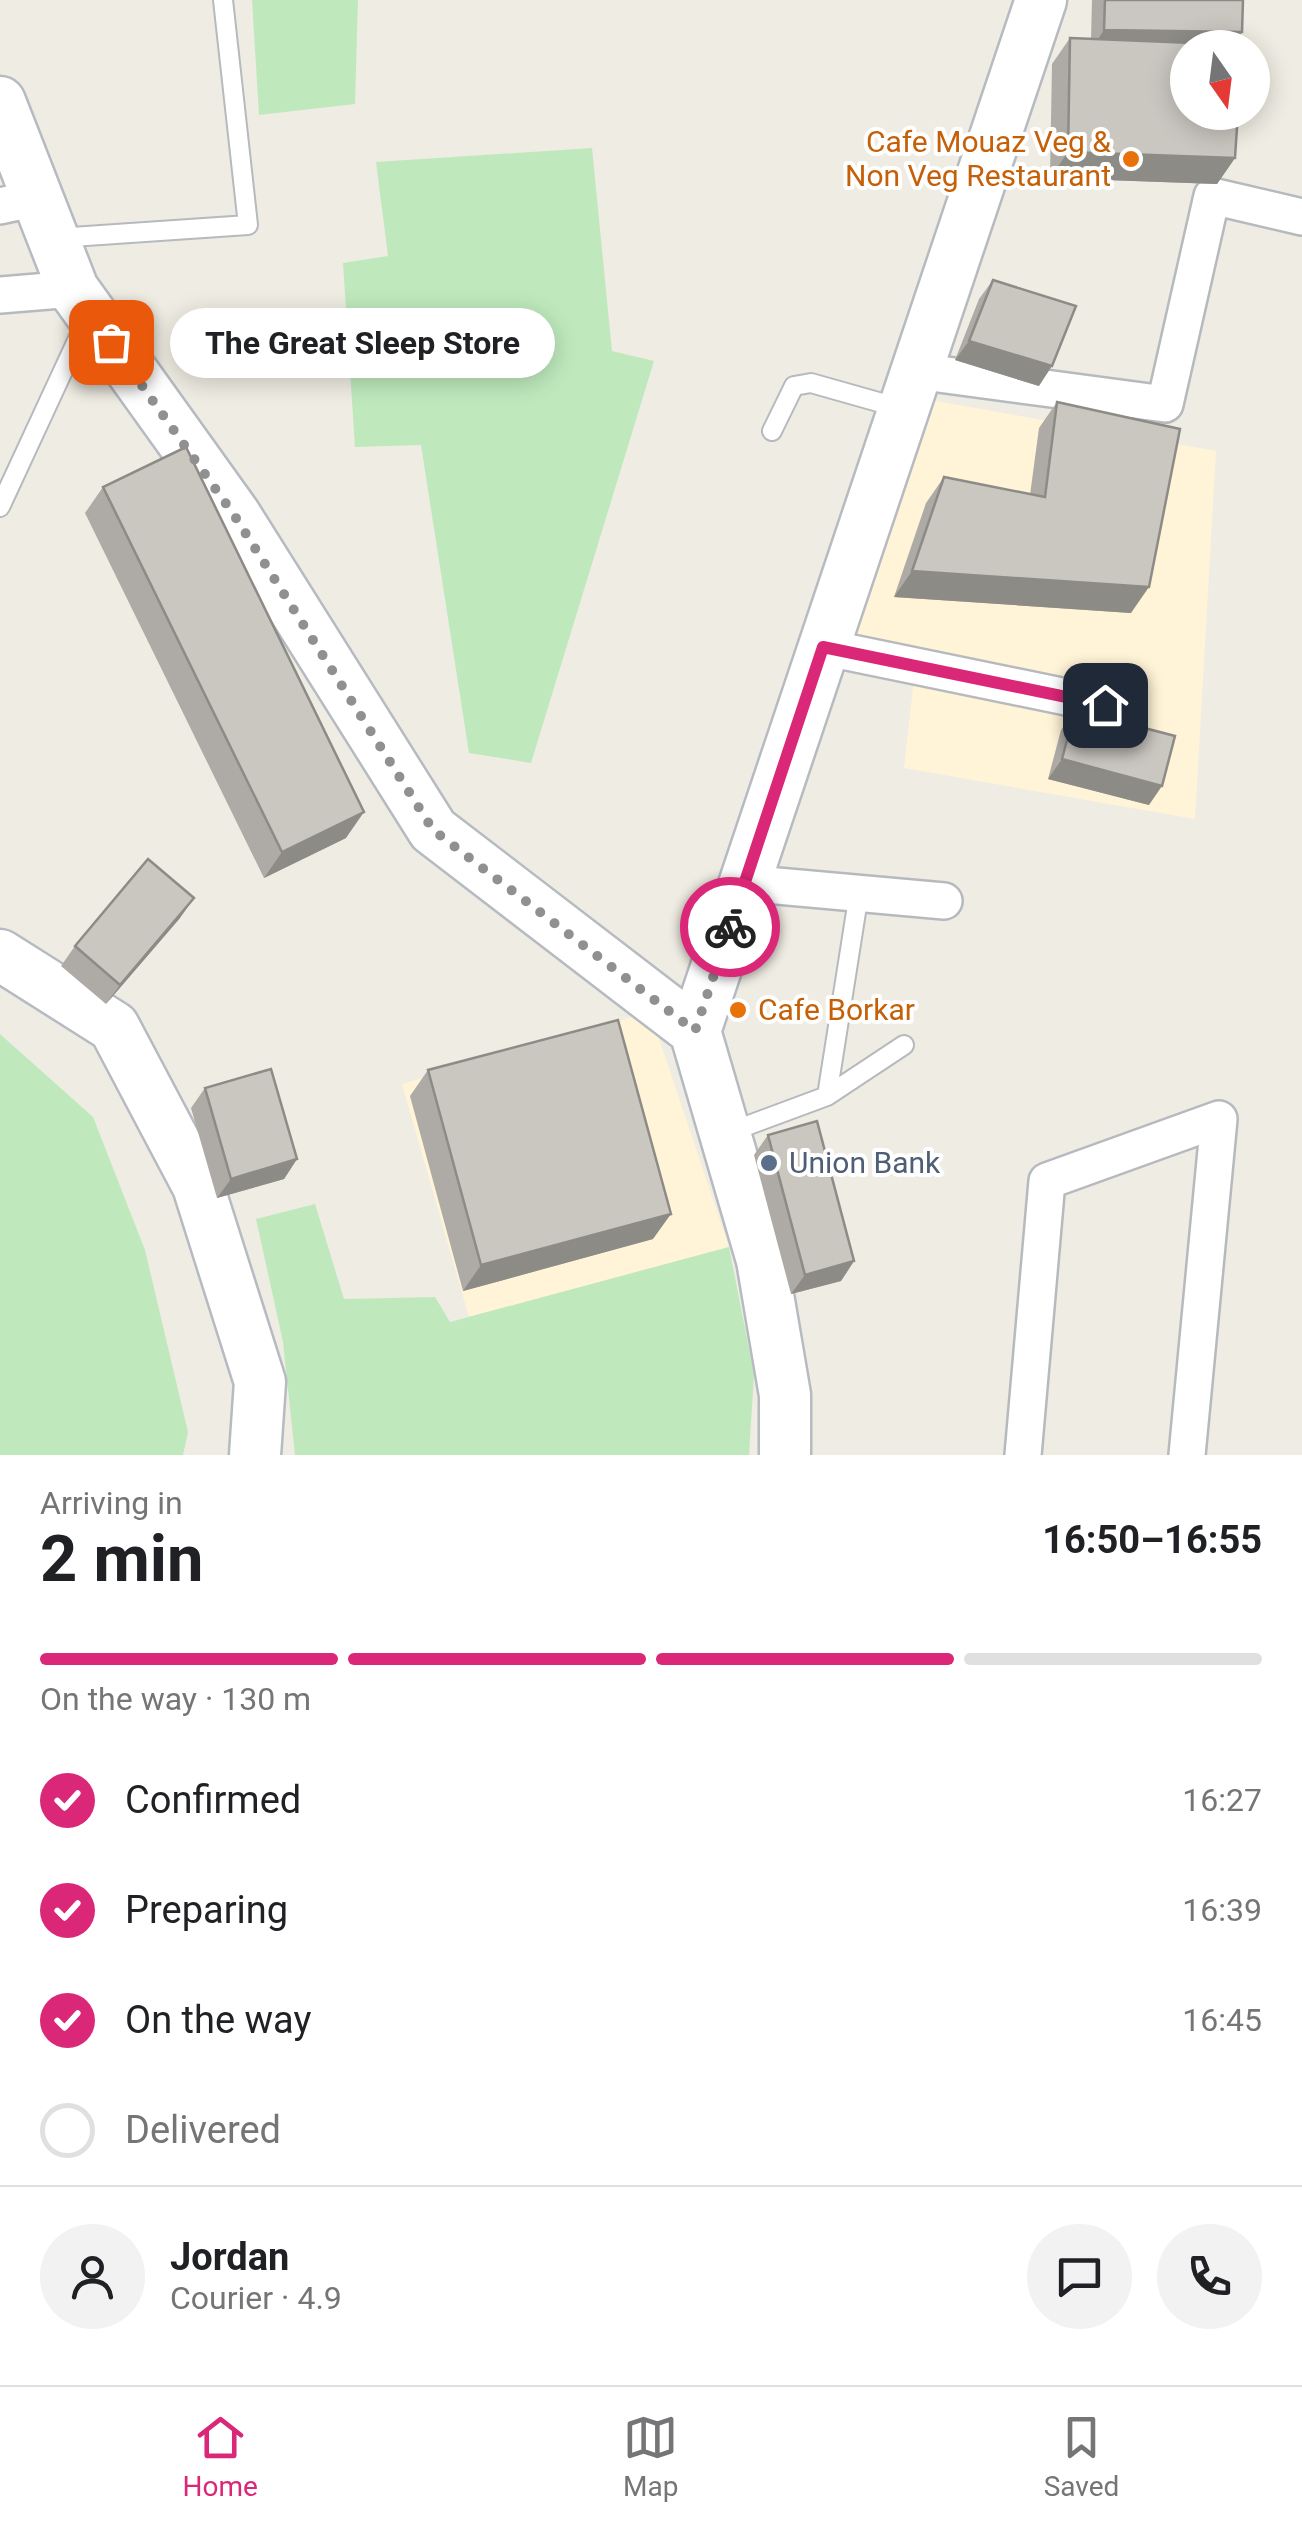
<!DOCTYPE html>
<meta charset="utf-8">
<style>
:root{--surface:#fff;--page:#f2f2f2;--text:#202124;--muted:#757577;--line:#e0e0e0;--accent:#db2777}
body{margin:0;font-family:Roboto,sans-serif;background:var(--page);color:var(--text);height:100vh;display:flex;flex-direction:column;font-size:38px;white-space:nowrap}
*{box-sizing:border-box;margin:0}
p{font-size:32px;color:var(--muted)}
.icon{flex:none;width:55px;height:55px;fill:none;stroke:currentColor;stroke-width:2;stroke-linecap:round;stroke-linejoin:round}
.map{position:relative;height:1455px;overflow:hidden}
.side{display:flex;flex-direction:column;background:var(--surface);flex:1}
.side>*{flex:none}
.needle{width:65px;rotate:166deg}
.controls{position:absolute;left:1170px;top:30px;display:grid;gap:20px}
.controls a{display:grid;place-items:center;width:100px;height:100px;border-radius:50%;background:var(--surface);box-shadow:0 5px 25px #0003;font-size:50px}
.pin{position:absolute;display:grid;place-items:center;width:85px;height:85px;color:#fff;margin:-42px;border-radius:20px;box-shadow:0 5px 15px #0006}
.courier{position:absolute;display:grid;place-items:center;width:100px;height:100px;margin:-50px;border:8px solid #db2777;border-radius:50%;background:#fff;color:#222;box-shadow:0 2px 12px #0007}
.bubble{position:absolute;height:70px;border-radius:35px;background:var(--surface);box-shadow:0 5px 25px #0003;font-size:32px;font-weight:700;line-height:70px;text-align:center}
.headline em{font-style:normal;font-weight:700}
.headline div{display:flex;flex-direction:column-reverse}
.headline{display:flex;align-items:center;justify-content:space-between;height:170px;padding:0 40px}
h1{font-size:65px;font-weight:700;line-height:75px}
.bar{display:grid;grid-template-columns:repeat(4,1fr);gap:15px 10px;align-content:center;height:120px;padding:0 40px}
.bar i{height:12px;border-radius:8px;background:var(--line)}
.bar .selected{background:var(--accent)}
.bar p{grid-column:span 4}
.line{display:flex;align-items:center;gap:25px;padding:0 40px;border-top:2px solid var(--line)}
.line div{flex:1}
.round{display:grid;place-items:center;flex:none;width:105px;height:105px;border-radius:52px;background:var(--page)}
ol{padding:0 40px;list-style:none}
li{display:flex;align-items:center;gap:30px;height:110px}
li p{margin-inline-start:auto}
li .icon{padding:10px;border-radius:50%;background:var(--accent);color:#fff;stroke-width:4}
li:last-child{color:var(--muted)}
li i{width:55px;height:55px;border:5px solid var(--line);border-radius:50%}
.menu{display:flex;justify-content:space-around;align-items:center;height:140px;border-top:2px solid var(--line);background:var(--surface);font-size:28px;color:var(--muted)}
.menu a{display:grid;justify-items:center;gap:5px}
.menu .selected{color:var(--accent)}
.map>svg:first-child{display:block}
</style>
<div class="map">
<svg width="1302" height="1455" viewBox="0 0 1302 1455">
<rect width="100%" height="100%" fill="#efece3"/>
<path fill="#fff4d8" d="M925 399 1216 451 1195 819 904 768 914 679 846 661Z
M650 1012 729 1247 469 1317 402 1084Z"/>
<path fill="#bfe9bd" d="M252 0H358L355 104 259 115Z
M592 148 612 351 654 361 531 763 469 753 421 445 355 447 343 263 388 256 376 162Z
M0 1034 93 1117 145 1250 188 1432 183 1455H0Z
M315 1204 344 1299 435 1297 450 1322 729 1247 754 1374 749 1455H295L283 1342 256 1219Z"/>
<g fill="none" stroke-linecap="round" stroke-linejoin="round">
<defs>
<path id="lane" d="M57 238 248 225 223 0
M772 431 794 386 811 383 903 409
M0 507 88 317
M827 1096 859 893
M730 1132 827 1096 904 1045"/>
<path id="street" d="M0 206 37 198
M0 295 73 289
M916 371 1165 404 1212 196 1302 217
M823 647 1105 705
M744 883 944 901
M1023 1455 1047 1181 1219 1119 1187 1455"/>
<path id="secondary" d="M0 102 73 289 235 515 433 830 695 1031
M0 955 114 1027 198 1186 260 1382 255 1455
M785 1455V1395L762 1260 695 1031 1041 0"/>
</defs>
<use href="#lane" stroke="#b6babe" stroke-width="22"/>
<use href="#street" stroke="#b6babe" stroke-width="40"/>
<use href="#secondary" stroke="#b6bbc1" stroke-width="55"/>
<use href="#lane" stroke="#fff" stroke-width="18"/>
<use href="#street" stroke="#fff" stroke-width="35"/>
<use href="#secondary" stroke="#fff" stroke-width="50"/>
</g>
<path fill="#aeaaa5" d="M1092 0H1243L1242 32 1232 45 1235 158 1217 184 1050 178 1052 64 1070 38 1091 39Z
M993 280 1039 386 955 360 979 299Z
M1057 402 1131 613 894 597 926 503 944 477 1030 495 1039 428Z
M103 487 346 838 264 878 85 513Z
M1075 710 1149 805 1048 779 1061 730Z
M180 918 106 1004 61 966 75 946Z
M428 1070 653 1239 463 1291 410 1096Z
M205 1088 297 1159 284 1179 217 1198 191 1108Z
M768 1135 854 1261 841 1281 791 1294 754 1155Z"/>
<path fill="#8d8b86" d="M1104 30 1242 32 1230 48 1091 50Z
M1068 152 1235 158 1217 184 1050 178Z
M969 341 1052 366 1039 386 955 360Z
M912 571 1149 587 1131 613 894 597Z
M1062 759 1162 786 1149 805 1048 779Z
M364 812 346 838 264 878 282 852Z
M194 898 180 918 106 1004 120 985Z
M297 1159 284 1179 217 1198 231 1179Z
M671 1214 653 1239 463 1291 481 1265Z
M854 1261 841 1281 791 1294 805 1275Z"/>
<path fill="#cac6c0" stroke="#8d8b86" stroke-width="2.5" d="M1105 0H1243L1242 32 1104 30Z
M1070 38 1242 45 1241 48H1188V112H1238L1235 158 1068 152Z
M993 280 1076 306 1052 366 969 341Z
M1057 402 1180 429 1149 587 912 571 944 477 1045 497Z
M186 447 364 812 282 852 103 487Z
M1075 710 1175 736 1162 786 1062 759Z
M148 859 194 898 120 985 75 946Z
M618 1020 671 1214 481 1265 428 1070Z
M271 1069 297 1159 231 1179 205 1088Z
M817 1121 854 1261 805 1275 768 1135Z"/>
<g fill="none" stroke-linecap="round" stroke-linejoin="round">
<path stroke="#8f9191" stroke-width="10" stroke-dasharray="0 18" d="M111 342 234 515 433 830 695 1031 730 927"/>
<path stroke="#db2777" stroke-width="12" d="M730 927 823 647 1105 705"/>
</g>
<g fill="#e8710a" stroke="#fff" stroke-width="4">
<circle cx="1131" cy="159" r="10"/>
<circle cx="738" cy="1010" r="10"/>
</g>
<circle fill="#5c6f8a" stroke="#fff" stroke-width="4" cx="769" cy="1163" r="10"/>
<g text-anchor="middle" stroke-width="8" stroke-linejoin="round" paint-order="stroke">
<g font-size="30" fill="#c56008" stroke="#fff" text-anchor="end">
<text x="1111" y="152">Cafe Mouaz Veg &amp;<tspan x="1111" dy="34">Non Veg Restaurant</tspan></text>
<text x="758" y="1020" text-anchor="start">Cafe Borkar</text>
</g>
<g font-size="30" fill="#4e5e75" stroke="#fff" text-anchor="start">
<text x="789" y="1173">Union Bank</text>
</g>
</g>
</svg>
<div class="controls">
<a><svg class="needle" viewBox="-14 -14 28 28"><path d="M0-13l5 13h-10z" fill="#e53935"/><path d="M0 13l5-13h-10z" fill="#757577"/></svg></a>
</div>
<div class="pin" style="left:111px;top:342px;background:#ea580c"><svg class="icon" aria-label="bag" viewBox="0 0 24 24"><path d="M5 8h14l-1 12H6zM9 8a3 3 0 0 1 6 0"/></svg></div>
<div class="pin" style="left:1105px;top:705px;background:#1f2937"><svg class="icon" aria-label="home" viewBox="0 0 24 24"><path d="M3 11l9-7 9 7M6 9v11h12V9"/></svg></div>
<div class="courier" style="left:730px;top:927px"><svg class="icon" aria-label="bike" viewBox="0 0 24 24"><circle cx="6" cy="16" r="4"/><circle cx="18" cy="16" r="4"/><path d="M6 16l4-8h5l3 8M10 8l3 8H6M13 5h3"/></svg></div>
<div class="bubble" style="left:170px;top:308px;width:385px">The Great Sleep Store</div>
</div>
<section class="side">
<div class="headline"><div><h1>2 min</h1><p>Arriving in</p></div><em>16:50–16:55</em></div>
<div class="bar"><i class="selected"></i><i class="selected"></i><i class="selected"></i><i></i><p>On the way · 130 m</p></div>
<ol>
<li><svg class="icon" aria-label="check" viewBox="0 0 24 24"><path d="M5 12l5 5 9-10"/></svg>Confirmed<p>16:27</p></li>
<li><svg class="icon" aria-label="check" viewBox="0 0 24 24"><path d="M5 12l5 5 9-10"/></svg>Preparing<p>16:39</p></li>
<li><svg class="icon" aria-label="check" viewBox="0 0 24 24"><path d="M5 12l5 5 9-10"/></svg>On the way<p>16:45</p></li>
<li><i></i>Delivered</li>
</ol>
<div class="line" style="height:180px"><a class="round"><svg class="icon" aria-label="person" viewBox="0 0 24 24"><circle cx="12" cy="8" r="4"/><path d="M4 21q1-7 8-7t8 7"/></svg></a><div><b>Jordan</b><p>Courier · 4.9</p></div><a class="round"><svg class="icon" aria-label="chat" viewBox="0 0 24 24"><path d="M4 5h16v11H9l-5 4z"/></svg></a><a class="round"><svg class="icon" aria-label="phone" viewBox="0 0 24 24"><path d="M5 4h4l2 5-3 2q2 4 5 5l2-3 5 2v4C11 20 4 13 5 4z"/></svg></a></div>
</section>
<nav class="menu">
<a class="selected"><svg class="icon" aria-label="home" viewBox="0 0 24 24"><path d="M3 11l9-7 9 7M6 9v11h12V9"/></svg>Home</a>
<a><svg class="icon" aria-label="map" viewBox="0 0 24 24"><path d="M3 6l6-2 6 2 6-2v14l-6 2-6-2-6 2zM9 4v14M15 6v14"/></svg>Map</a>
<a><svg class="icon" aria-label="saved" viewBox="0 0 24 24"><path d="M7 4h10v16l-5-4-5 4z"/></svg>Saved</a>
</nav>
